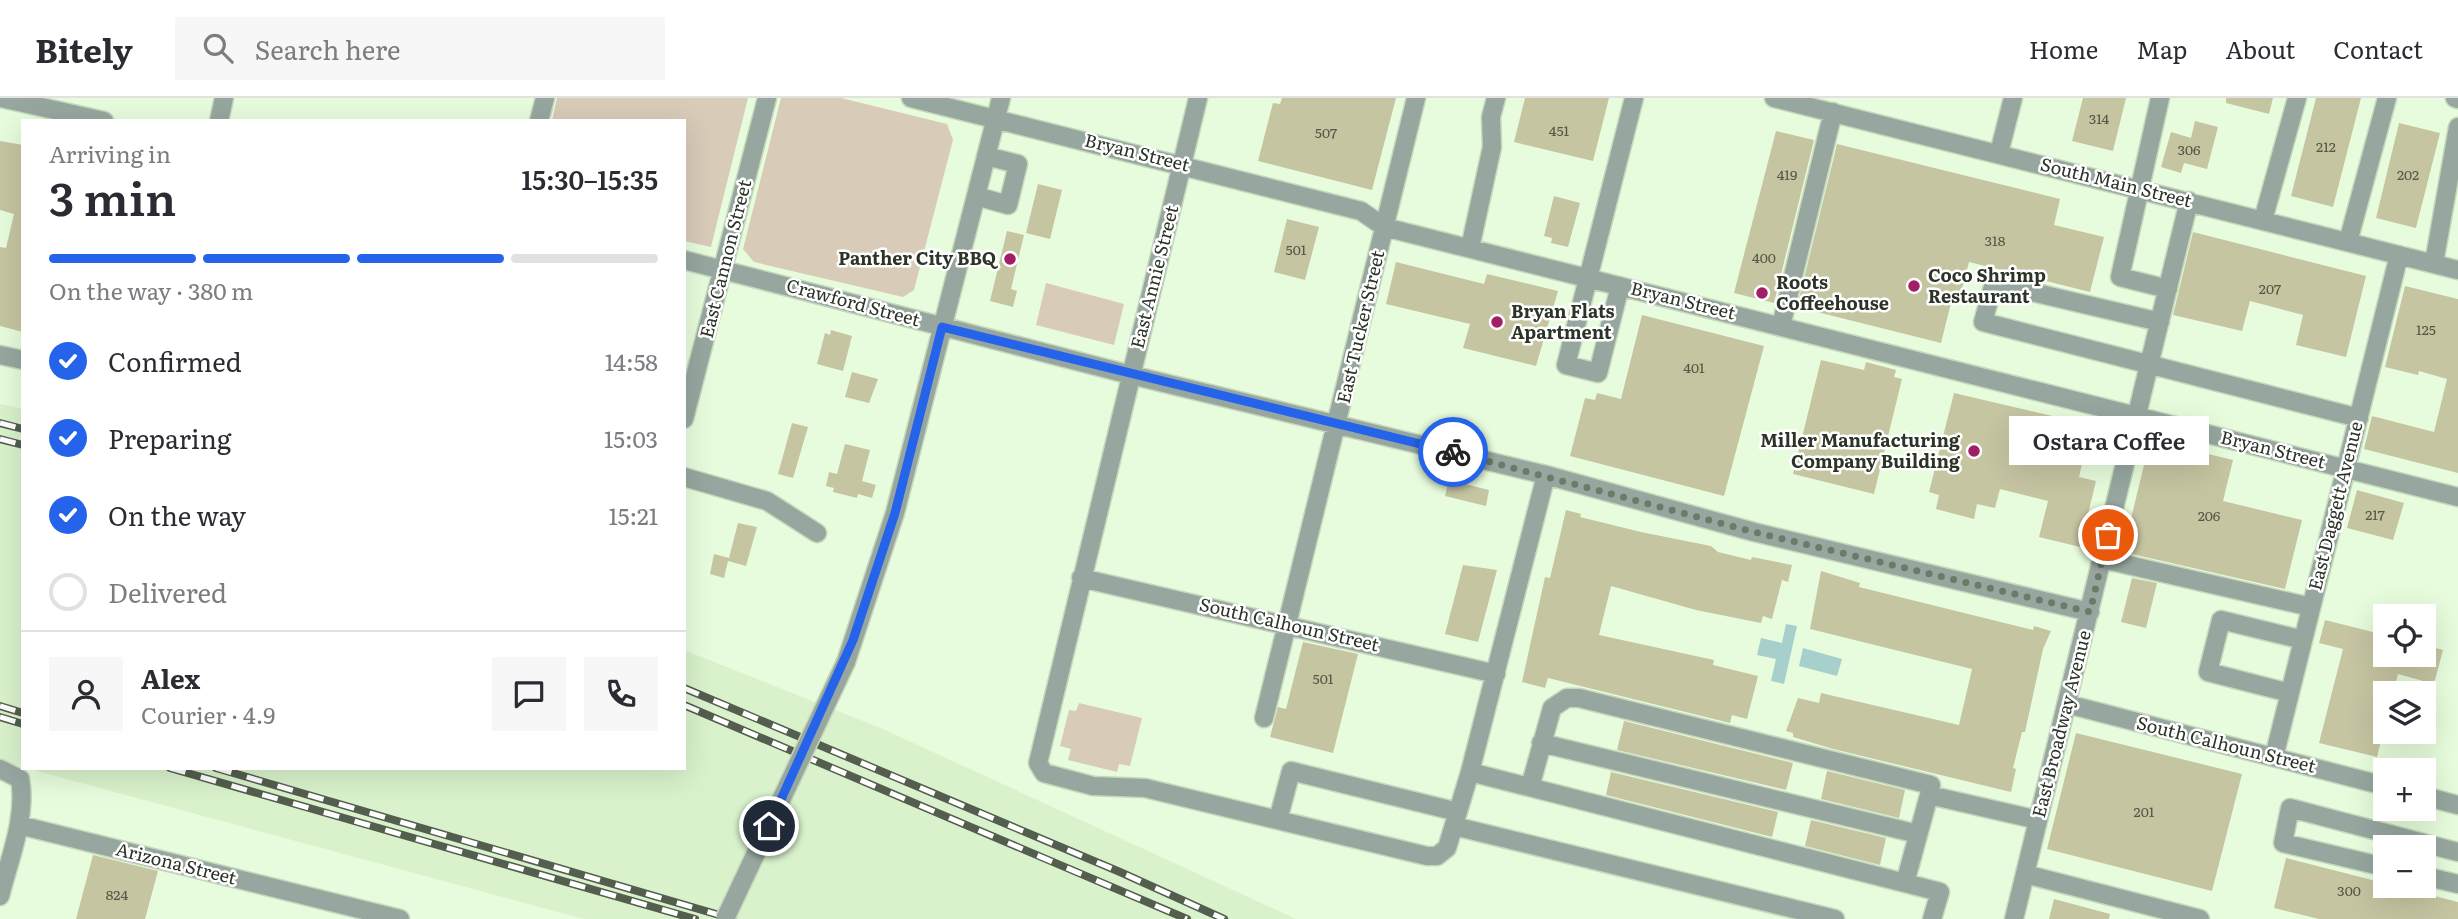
<!DOCTYPE html>
<meta charset="utf-8">
<style>
:root{--surface:#fff;--page:#f7f7f7;--text:#2b2b33;--muted:#7c7c81;--line:#e1e1e2;--accent:#2563eb}
body{margin:0;font-family:Literata,serif;background:var(--page);color:var(--text);height:100vh;display:flex;flex-direction:column;font-size:26px;white-space:nowrap}
*{box-sizing:border-box;margin:0}
p{font-size:23px;color:var(--muted)}
.icon{flex:none;width:38px;height:38px;fill:none;stroke:currentColor;stroke-width:2;stroke-linecap:round;stroke-linejoin:round}
.map{position:relative;flex:1;overflow:hidden}
.sheet{position:absolute;left:21px;top:21px;width:665px;height:651px;display:flex;flex-direction:column;background:var(--surface);border-radius:0px;box-shadow:0 7px 28px #0002}
.sheet>*{flex:none}
.buttons{position:absolute;left:2373px;top:506px;display:grid;gap:14px}
.buttons a{display:grid;place-items:center;width:63px;height:63px;border-radius:0px;background:var(--surface);box-shadow:0 7px 28px #0002;font-size:35px}
.pin{position:absolute;display:grid;place-items:center;width:60px;height:60px;color:#fff;margin:-30px;border:4px solid #fff;border-radius:50%;box-shadow:0 2px 7px #0007}
.courier{position:absolute;display:grid;place-items:center;width:70px;height:70px;margin:-35px;border:5px solid #2563eb;border-radius:50%;background:#fff;color:#222;box-shadow:0 2px 9px #0007}
.bubble{position:absolute;height:49px;border-radius:0px;background:var(--surface);box-shadow:0 7px 28px #0002;font-size:23px;font-weight:600;line-height:49px;text-align:center}
.summary em{font-style:normal;font-weight:600}
.summary div{display:flex;flex-direction:column-reverse}
.summary{display:flex;align-items:center;justify-content:space-between;height:119px;padding:0 28px}
h1{font-size:46px;font-weight:600;line-height:52px}
.bar{display:grid;grid-template-columns:repeat(4,1fr);gap:10px 7px;align-content:center;height:84px;padding:0 28px}
.bar i{height:9px;border-radius:5px;background:var(--line)}
.bar .on{background:var(--accent)}
.bar p{grid-column:span 4}
.line{display:flex;align-items:center;gap:18px;padding:0 28px;border-top:2px solid var(--line)}
.line div{flex:1}
.round{display:grid;place-items:center;flex:none;width:74px;height:74px;border-radius:0px;background:var(--page)}
ol{padding:0 28px;list-style:none}
li{display:flex;align-items:center;gap:21px;height:77px}
li p{margin-inline-start:auto}
li .icon{padding:7px;border-radius:50%;background:var(--accent);color:#fff;stroke-width:4}
li:last-child{color:var(--muted)}
li i{width:38px;height:38px;border:4px solid var(--line);border-radius:50%}
header{display:flex;align-items:center;gap:42px;box-sizing:border-box;height:98px;padding:0 35px;background:var(--surface);border-bottom:2px solid var(--line)}
header strong{font-size:33px}
nav{display:flex;gap:38px;margin-inline-start:auto;font-size:24px}
.search{width:490px;height:63px;background:var(--page);display:flex;align-items:center;gap:18px;box-sizing:border-box;padding:0 24px;border-radius:0px;color:var(--muted);font-size:26px}
.map>svg:first-child{display:block}
</style>
<header>
<strong>Bitely</strong>
<div class="search"><svg class="icon" aria-label="search" viewBox="0 0 24 24"><circle cx="10" cy="10" r="6"/><path d="M15 15l6 6"/></svg>Search here</div>
<nav><a>Home</a><a>Map</a><a>About</a><a>Contact</a></nav>
</header>
<div class="map">
<svg width="2458" height="821" viewBox="0 0 2458 821">
<rect width="100%" height="100%" fill="#e7fcdc"/>
<path fill="#d9f2cb" d="M0 306 23 311V669L0 663Z
M684 552 883 631 1296 821H584L26 670H684Z"/>
<path fill="#d8cbb8" d="M557 0H748L711 149 684 143V23H552Z
M781 0H841L947 26 953 42 914 192 903 199 754 164 743 151Z
M1046 185 1124 206 1114 247 1036 227Z
M1079 605 1142 620 1130 668 1119 666 1117 674 1068 662 1071 651 1060 648 1069 612 1076 613Z"/>
<path fill="#a7cfcc" d="M1786 526 1797 528 1784 586 1771 583 1776 561 1757 557 1761 540 1782 545Z
M1803 550 1842 561 1837 578 1799 568Z"/>
<path fill="#c6c5a2" d="M1282 0H1396L1372 92 1258 63 1273 5 1280 6Z
M1525 0H1609L1593 63 1514 44Z
M2083 0H2126L2113 53 2072 43Z
M2226 0H2273L2269 16 2226 5Z
M2316 0H2361L2333 109 2291 98Z
M2195 23 2218 29 2207 71 2184 65 2181 75 2161 69 2171 34 2191 40Z
M2399 25 2440 35 2416 130 2376 120Z
M1776 33 1814 42 1774 205 1734 195Z
M0 43 23 47V234L0 228V149L6 150 14 116 0 112Z
M1837 46 2060 101 2054 127 2104 139 2090 194 1969 164 1959 203 1952 201 1941 245 1797 209Z
M1038 86 1062 92 1050 141 1026 135Z
M1554 98 1580 105 1568 149 1551 145 1552 140 1544 138Z
M1287 121 1319 129 1305 182 1274 174Z
M1007 133 1024 137 1011 191 1017 193 1013 209 990 203Z
M2193 134 2366 178 2346 259 2296 247 2303 217 2250 203 2242 233 2173 217Z
M1396 164 1484 186 1487 176 1558 193 1536 268 1463 250 1470 226 1386 206Z
M2405 188 2458 201V375L2364 351 2372 318 2434 334 2447 281 2419 273 2418 277 2385 269Z
M1642 217 1764 248 1724 398 1570 358 1585 300 1595 302 1597 295 1621 301Z
M831 232 852 238 843 273 817 266 825 235 830 237Z
M1821 262 1864 272 1866 264 1896 272 1894 279 1902 281 1874 396 1793 376Z
M852 274 878 281 869 305 845 299Z
M1954 295 2091 327 2079 379 2096 383 2080 449 2039 439 2048 403 2000 391 1995 410 1977 406 1974 421 1936 411 1939 397 1929 394Z
M792 325 808 329 793 380 778 376Z
M2150 342 2233 362 2223 403 2302 422 2285 491 2123 454Z
M845 346 870 352 862 383 876 387 872 400 858 396 857 400 833 394 834 390 826 388 829 374 837 376Z
M1449 382 1489 392 1486 408 1445 398Z
M2357 392 2404 405 2393 442 2347 430Z
M1566 412 1581 416 1580 419 1641 434 1711 448 1718 454 1751 462 1752 459 1792 467 1788 484 1782 482 1772 521 1763 518 1761 525 1696 512 1611 488 1599 537 1714 562 1713 567 1758 578 1747 621 1732 617 1730 625 1548 580 1545 590 1522 584 1545 479 1550 480Z
M738 425 757 429 746 468 728 463 724 480 710 476 714 456 729 460Z
M1463 467 1497 472 1478 544 1445 536Z
M1821 473 1860 485 1859 489 2033 532 2034 528 2051 533 2043 551 2025 634H2022L2013 670 2016 671 2011 694 1833 651 1793 639V635L1786 633 1798 600 1819 605 1821 595 1959 627 1972 571 1810 531Z
M2132 480 2157 485 2146 530 2121 524Z
M2325 522 2385 537V556H2424V547L2443 552 2434 586 2398 576 2393 595H2385V626L2377 659 2319 645 2343 551 2319 545Z
M1303 544 1358 556 1333 655 1270 639 1278 609 1286 611Z
M1624 623 1793 665 1786 692 1617 652Z
M2076 635 2242 676 2212 793 2047 751Z
M1827 673 1905 692 1899 720 1821 701Z
M1611 674 1778 714 1772 739 1606 697Z
M1811 722 1886 740 1880 767 1805 748Z
M93 757 158 773 145 821H76Z
M2286 760 2458 804V821H2319L2274 810Z
M2054 801 2110 816 2109 821H2049Z"/>
<g fill="none" stroke-linecap="round" stroke-linejoin="round">
<defs>
<path id="minor" d="M1 0 104 23
M911 0 1361 113 1384 129 2458 399
M1198 0 1038 665 1044 675 1093 688 1145 690 1427 758H1437L1447 750 1470 674
M1774 0 2458 172
M2160 0 2120 179 2168 191
M2455 0 2458 1
M219 23 224 0
M539 23 545 0
M1999 55 2013 0
M976 98 1008 107 1018 66 986 58
M2263 122 2297 0
M2348 144 2387 0
M1470 150 1492 49 1491 19 1496 0
M684 162 1131 277 1546 377 1754 434 2090 514
M2434 165 2458 29
M1620 188 1598 275 1566 267 1634 0
M2160 224 1994 185 1983 224 2359 320
M1781 228 1833 14
M0 257 23 262
M684 321 767 0
M1546 377 1470 674 1905 785 1929 697 2038 722
M684 379 767 403 817 435
M2102 461 2311 509
M1081 480 1496 576
M846 564 895 415 1001 0
M2290 595 2208 574 2221 522 2303 542
M2067 606 2385 688
M1264 620 1416 0
M1541 645 1918 736
M2274 659 2399 157
M0 671 20 681C27 719 9 762 0 798
M1530 689 1552 610 1567 600H1579L1931 687 1929 697
M2424 698 2458 707
M1278 722 1291 673 1458 714
M19 727 400 821
M1454 728 1835 821
M2385 769 2283 745 2290 710 2458 754
M2025 776 2200 821
M2424 778 2458 786
M1905 785 1940 794 1932 821
M2014 821 2189 103"/>
</defs>
<use href="#minor" stroke="#c5d8bc" stroke-width="21"/>
<use href="#minor" stroke="#97a79f" stroke-width="18"/>
<defs>
<path id="rail" d="M0 325 23 331
M0 341 23 347
M684 590 1120 774 1224 821
M684 607 1187 821
M0 608 23 615
M0 619 23 626
M170 670 695 821
M216 670 733 821"/>
</defs>
<use href="#rail" stroke="#535e4e" stroke-width="8"/>
<use href="#rail" stroke="#fff" stroke-width="5" stroke-dasharray="16" stroke-linecap="butt"/>
<defs>
<path id="minor-bridge" d="M725 821 846 564"/>
</defs>
<use href="#minor-bridge" stroke="#c5d8bc" stroke-width="21" stroke-linecap="butt"/>
<use href="#minor-bridge" stroke="#97a79f" stroke-width="18"/>
</g>
<g fill="none" stroke-linecap="round" stroke-linejoin="round">
<path stroke="#6d7a67" stroke-width="7" stroke-dasharray="0 12.6" d="M1453 354 1754 434 2090 514 2108 437"/>
<path stroke="#2563eb" stroke-width="9" d="M769 728 853 542 895 415 942 229 1453 354"/>
</g>
<g fill="#a41d67" stroke="#fff" stroke-width="2.5">
<circle cx="1010" cy="161" r="7"/>
<circle cx="1914" cy="188" r="7"/>
<circle cx="1762" cy="195" r="7"/>
<circle cx="1497" cy="224" r="7"/>
<circle cx="1974" cy="353" r="7"/>
</g>
<g text-anchor="middle" stroke-width="5" stroke-linejoin="round" paint-order="stroke">
<g font-size="14" fill="#525846">
<text x="2099" y="26">314</text>
<text x="1559" y="38">451</text>
<text x="1326" y="40">507</text>
<text x="2326" y="54">212</text>
<text x="2189" y="57">306</text>
<text x="1787" y="82">419</text>
<text x="2408" y="82">202</text>
<text x="1995" y="148">318</text>
<text x="1296" y="157">501</text>
<text x="1764" y="165">400</text>
<text x="2270" y="196">207</text>
<text x="2426" y="237">125</text>
<text x="1694" y="275">401</text>
<text x="2375" y="422">217</text>
<text x="2209" y="423">206</text>
<text x="1323" y="586">501</text>
<text x="2144" y="719">201</text>
<text x="2349" y="798">300</text>
<text x="117" y="802">824</text>
</g>
<g font-size="18" fill="#2c3428" stroke="#fff">
<text transform="translate(1137 55) rotate(14)" y="6">Bryan Street</text>
<text transform="translate(2116 85) rotate(14)" y="6">South Main Street</text>
<text transform="translate(726 161) rotate(-76)" y="6">East Cannon Street</text>
<text transform="translate(1155 179) rotate(-76)" y="6">East Annie Street</text>
<text transform="translate(1683 203) rotate(14)" y="6">Bryan Street</text>
<text transform="translate(853 205) rotate(15)" y="6">Crawford Street</text>
<text transform="translate(1361 229) rotate(-77)" y="6">East Tucker Street</text>
<text transform="translate(2273 352) rotate(14)" y="6">Bryan Street</text>
<text transform="translate(2336 408) rotate(-76)" y="6">East Daggett Avenue</text>
<text transform="translate(1289 527) rotate(13)" y="6">South Calhoun Street</text>
<text transform="translate(2062 626) rotate(-76)" y="6">East Broadway Avenue</text>
<text transform="translate(2226 647) rotate(14)" y="6">South Calhoun Street</text>
<text transform="translate(176 766) rotate(14)" y="6">Arizona Street</text>
</g>
<g font-size="18" font-weight="bold" fill="#2c3428" stroke="#fff" text-anchor="start">
<text x="996" y="167" text-anchor="end">Panther City BBQ</text>
<text x="1928" y="184">Coco Shrimp<tspan x="1928" dy="21">Restaurant</tspan></text>
<text x="1776" y="191">Roots<tspan x="1776" dy="21">Coffeehouse</tspan></text>
<text x="1511" y="220">Bryan Flats<tspan x="1511" dy="21">Apartment</tspan></text>
<text x="1960" y="349" text-anchor="end">Miller Manufacturing<tspan x="1960" dy="21">Company Building</tspan></text>
</g>
</g>
</svg>
<div class="buttons">
<a><svg class="icon" aria-label="locate" viewBox="0 0 24 24"><circle cx="12" cy="12" r="6"/><path d="M12 2v4M12 18v4M2 12h4M18 12h4"/></svg></a>
<a><svg class="icon" aria-label="layers" viewBox="0 0 24 24"><path d="M12 4l9 5-9 5-9-5zM3 14l9 5 9-5"/></svg></a>
<a>+</a>
<a>−</a>
</div>
<div class="pin" style="left:2108px;top:437px;background:#ea580c"><svg class="icon" aria-label="bag" viewBox="0 0 24 24"><path d="M5 8h14l-1 12H6zM9 8a3 3 0 0 1 6 0"/></svg></div>
<div class="pin" style="left:769px;top:728px;background:#1f2937"><svg class="icon" aria-label="home" viewBox="0 0 24 24"><path d="M3 11l9-7 9 7M6 9v11h12V9"/></svg></div>
<div class="courier" style="left:1453px;top:354px"><svg class="icon" aria-label="bike" viewBox="0 0 24 24"><circle cx="6" cy="16" r="4"/><circle cx="18" cy="16" r="4"/><path d="M6 16l4-8h5l3 8M10 8l3 8H6M13 5h3"/></svg></div>
<div class="bubble" style="left:2009px;top:318px;width:200px">Ostara Coffee</div>
<section class="sheet">
<div class="summary"><div><h1>3 min</h1><p>Arriving in</p></div><em>15:30–15:35</em></div>
<div class="bar"><i class="on"></i><i class="on"></i><i class="on"></i><i></i><p>On the way · 380 m</p></div>
<ol>
<li><svg class="icon" aria-label="check" viewBox="0 0 24 24"><path d="M5 12l5 5 9-10"/></svg>Confirmed<p>14:58</p></li>
<li><svg class="icon" aria-label="check" viewBox="0 0 24 24"><path d="M5 12l5 5 9-10"/></svg>Preparing<p>15:03</p></li>
<li><svg class="icon" aria-label="check" viewBox="0 0 24 24"><path d="M5 12l5 5 9-10"/></svg>On the way<p>15:21</p></li>
<li><i></i>Delivered</li>
</ol>
<div class="line" style="height:126px"><a class="round"><svg class="icon" aria-label="person" viewBox="0 0 24 24"><circle cx="12" cy="8" r="4"/><path d="M4 21q1-7 8-7t8 7"/></svg></a><div><b>Alex</b><p>Courier · 4.9</p></div><a class="round"><svg class="icon" aria-label="chat" viewBox="0 0 24 24"><path d="M4 5h16v11H9l-5 4z"/></svg></a><a class="round"><svg class="icon" aria-label="phone" viewBox="0 0 24 24"><path d="M5 4h4l2 5-3 2q2 4 5 5l2-3 5 2v4C11 20 4 13 5 4z"/></svg></a></div>
</section>
</div>
